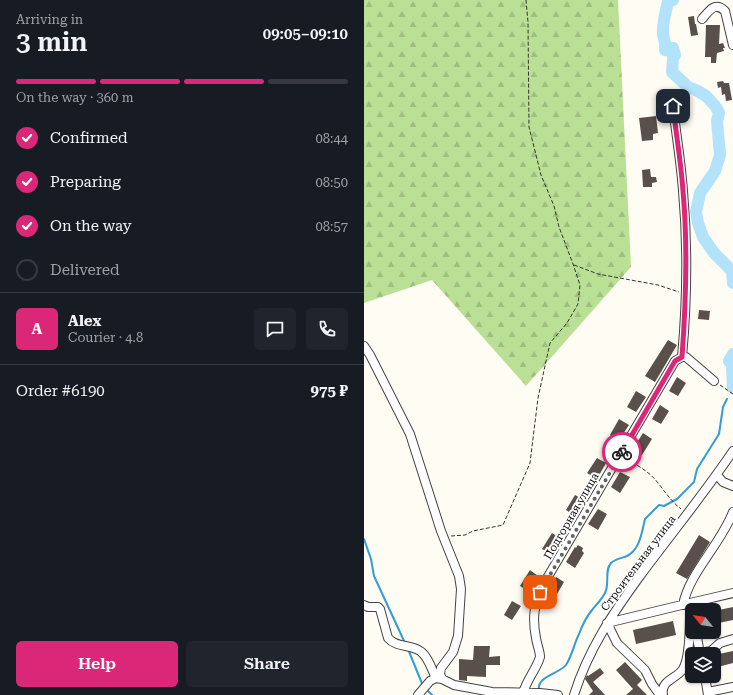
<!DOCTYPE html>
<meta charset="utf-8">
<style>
:root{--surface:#171b24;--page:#20242c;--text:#f1f3f6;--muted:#9ea1a6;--line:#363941;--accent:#db2777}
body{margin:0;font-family:"Roboto Serif",serif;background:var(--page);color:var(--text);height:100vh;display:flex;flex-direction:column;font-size:15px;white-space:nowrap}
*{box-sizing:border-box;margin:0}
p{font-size:13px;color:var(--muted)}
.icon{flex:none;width:22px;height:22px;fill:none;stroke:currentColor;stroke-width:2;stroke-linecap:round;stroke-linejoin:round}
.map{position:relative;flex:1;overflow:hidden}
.side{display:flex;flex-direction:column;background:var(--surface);width:364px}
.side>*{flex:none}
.needle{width:26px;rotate:300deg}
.fabs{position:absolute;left:321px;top:603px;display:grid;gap:8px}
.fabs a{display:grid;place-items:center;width:36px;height:36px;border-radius:6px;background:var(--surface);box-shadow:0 1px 3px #0004;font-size:20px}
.pin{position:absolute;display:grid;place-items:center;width:34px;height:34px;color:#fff;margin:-17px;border-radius:8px;box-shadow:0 2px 6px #0006}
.courier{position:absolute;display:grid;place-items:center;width:40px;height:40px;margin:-20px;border:3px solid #db2777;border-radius:50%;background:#fff;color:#222;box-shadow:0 1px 5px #0007}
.head em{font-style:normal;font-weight:600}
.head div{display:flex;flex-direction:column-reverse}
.head{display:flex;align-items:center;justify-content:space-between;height:68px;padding:0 16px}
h1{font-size:26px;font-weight:600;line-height:30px}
.bar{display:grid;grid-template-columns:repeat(4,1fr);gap:6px 4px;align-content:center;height:48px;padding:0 16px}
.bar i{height:5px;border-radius:3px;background:var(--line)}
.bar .on{background:var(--accent)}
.bar p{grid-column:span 4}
.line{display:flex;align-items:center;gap:10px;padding:0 16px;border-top:1px solid var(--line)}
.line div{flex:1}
.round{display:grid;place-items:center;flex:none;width:42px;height:42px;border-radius:6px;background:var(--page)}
ol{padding:0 16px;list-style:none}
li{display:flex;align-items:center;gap:12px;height:44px}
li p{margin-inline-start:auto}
li .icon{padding:4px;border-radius:50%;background:var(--accent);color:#fff;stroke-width:4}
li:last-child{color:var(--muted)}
li i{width:22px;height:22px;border:2px solid var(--line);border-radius:50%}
.action{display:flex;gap:8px;margin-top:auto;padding:8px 16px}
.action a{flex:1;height:46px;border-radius:6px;background:var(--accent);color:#fff;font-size:16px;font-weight:600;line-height:46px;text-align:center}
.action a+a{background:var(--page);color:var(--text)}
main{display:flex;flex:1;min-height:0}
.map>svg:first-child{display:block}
</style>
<main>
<section class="side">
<div class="head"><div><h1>3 min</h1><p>Arriving in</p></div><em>09:05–09:10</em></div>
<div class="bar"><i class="on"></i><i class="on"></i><i class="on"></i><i></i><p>On the way · 360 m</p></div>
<ol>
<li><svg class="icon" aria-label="check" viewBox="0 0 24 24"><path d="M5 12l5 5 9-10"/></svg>Confirmed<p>08:44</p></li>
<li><svg class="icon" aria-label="check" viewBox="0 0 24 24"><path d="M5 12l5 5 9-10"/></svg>Preparing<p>08:50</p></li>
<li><svg class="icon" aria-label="check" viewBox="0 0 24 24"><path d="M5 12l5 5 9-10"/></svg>On the way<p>08:57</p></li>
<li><i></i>Delivered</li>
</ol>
<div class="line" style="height:72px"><b class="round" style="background:var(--accent);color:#fff">A</b><div><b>Alex</b><p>Courier · 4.8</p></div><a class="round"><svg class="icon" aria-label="chat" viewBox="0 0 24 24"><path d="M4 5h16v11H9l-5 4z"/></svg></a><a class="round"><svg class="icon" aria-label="phone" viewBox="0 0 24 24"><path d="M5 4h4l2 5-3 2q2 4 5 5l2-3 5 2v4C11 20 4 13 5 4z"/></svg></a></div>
<div class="line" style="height:52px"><div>Order #6190</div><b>975 ₽</b></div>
<div class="action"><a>Help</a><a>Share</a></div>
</section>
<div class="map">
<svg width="369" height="695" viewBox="0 0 369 695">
<defs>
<pattern id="forest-firs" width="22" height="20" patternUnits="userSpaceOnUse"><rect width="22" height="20" fill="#bae096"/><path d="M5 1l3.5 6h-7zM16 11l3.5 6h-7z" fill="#9fbf80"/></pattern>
</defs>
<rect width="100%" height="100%" fill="#fffcf3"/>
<path fill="url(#forest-firs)" d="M0 0H254L267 267 162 386 68 280 0 303Z"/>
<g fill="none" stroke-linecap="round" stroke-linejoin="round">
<path stroke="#339cd9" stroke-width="2" d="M0 539 7 559 10 576 41 643
M44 649 59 686
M62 689 68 695
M175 691C172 676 195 674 202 665 208 656 210 644 215 634 218 626 223 616 228 610 233 604 238 599 241 593 246 583 240 571 247 563 251 559 258 558 263 556 276 550 278 531 281 519L295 505 300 506 313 499 330 482 333 469 355 434 359 407 363 399"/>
<path stroke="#b3e2fb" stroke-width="12" d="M309 0 304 1C302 12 298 24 299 34 300 40 302 44 301 50L305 51 306 48H309L311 55 309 58 308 72 324 87 332 90 342 96 352 107 355 113 353 121 356 155 351 171 336 193 332 212 334 223 339 237 350 253 368 271 369 283
M369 388 368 365 365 361 369 354"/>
</g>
<path fill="#5a504b" d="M330 16 331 24H332L334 35 327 36 324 17Z
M342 25H356L355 44 359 43 361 48H359L360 51 353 53 352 63H347V57H341Z
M359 81 360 83H365L368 100 362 101 361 94 358 95 357 87 354 88 353 82Z
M292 116 294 133 289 134V140L278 141 275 118Z
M286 169 287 177H292L293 182 288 183V187H279L278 170Z
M335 310 346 311 345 320 334 319Z
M304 340 313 345 291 382 281 376Z
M313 377 322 383 314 396 305 391Z
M272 391 282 397 272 412 263 407Z
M296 405 305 411 297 424 288 419Z
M255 419 265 425 255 440 246 435Z
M279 433 288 439 278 455 270 450 269 449Z
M233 458 242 463 233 479 223 473Z
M256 472 266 477 256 493 247 487Z
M211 495 220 500 211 516 202 510Z
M234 509 243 514 234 530 224 524Z
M188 533 197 539 188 554 178 549Z
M335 535 346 542 323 579 312 573Z
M214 545 219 548 218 551 220 553 211 568 202 562 211 547 212 548Z
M166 570 174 576 165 591 156 586Z
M192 577 200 582 193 594 185 589Z
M148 601 157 606 148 620 140 615Z
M369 607V620L350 624V611Z
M309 621 312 635 272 644 269 630Z
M110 646H126L125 657 136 656V665H122V677L103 676V681L95 680V659L109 660Z
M369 651V663L350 668V655Z
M261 662 278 680 273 685 283 695H262L269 689 252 670Z
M236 668 240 673 229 682 241 695H225L229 691 221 679 223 675 224 676Z"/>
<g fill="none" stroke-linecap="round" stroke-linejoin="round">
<defs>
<path id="minor" d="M338 19C345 11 351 1 361 11L369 45
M309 106C312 134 317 162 319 191 324 246 323 302 318 357
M0 346 6 355 46 434 77 531 95 576 97 589 94 636 89 652 77 668 76 674 78 679
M353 475 359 482 369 486
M0 605 4 607H14L16 609 24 638C33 648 46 644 56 651 64 656 68 670 72 678
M319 605C325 573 357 544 369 512
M332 632 336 654
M336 653 347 651 356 643 369 639
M341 676 344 695
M344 692 369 687
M159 693C163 679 172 670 176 657 176 651 173 645 172 638 168 617 170 605 179 585L311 361 318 357H322L350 381
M54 695 66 681 72 678 78 679 90 685 128 692 176 693 194 695
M210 695C224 650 249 613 276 576 307 534 340 494 369 451
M296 695 288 684 281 670 253 643 243 623 326 603 328 611
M299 695C296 680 313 679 319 669 327 656 326 619 326 603L369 593"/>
</defs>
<use href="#minor" stroke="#434343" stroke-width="10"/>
<path stroke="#323232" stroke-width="1" stroke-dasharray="4 2" stroke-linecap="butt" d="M210 265 234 274 294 285 315 292
M356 385 369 394
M263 459C274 466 286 472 294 483 302 493 307 501 317 509
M87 536 101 535 109 531 139 525 166 463 174 398 186 343 203 323 214 304 216 285 209 264 195 227 190 206 177 175 165 127 164 22 162 0"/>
<use href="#minor" stroke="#fff" stroke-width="8"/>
</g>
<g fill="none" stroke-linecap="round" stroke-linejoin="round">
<path stroke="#64635f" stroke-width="4" stroke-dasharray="0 7.2" d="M176 592 258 452"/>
<path stroke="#db2777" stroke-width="5" d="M258 452 311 361 318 357C322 302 324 246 319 191 317 162 312 134 309 106"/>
</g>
<g text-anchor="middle" stroke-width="4" stroke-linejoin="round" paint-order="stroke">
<g font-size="11" fill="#101010" stroke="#fff">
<text transform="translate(207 516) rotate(-60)" y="4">Подгорная улица</text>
<text transform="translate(274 563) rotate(-53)" y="4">Строительная улица</text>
</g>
</g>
</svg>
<div class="fabs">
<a><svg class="needle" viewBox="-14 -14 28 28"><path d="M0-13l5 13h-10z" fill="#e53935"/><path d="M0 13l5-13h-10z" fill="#9ea1a6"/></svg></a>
<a><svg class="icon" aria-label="layers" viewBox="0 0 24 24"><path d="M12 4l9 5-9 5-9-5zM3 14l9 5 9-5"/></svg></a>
</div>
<div class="pin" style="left:176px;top:592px;background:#ea580c"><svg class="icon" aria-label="bag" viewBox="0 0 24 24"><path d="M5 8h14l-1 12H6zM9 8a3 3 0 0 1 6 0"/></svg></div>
<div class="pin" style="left:309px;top:106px;background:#1f2937"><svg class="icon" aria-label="home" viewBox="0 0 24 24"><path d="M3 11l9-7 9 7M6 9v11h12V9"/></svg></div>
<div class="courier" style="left:258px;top:452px"><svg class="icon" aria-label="bike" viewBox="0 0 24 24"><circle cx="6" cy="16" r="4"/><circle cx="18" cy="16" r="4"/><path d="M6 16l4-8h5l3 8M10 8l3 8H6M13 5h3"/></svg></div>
</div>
</main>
